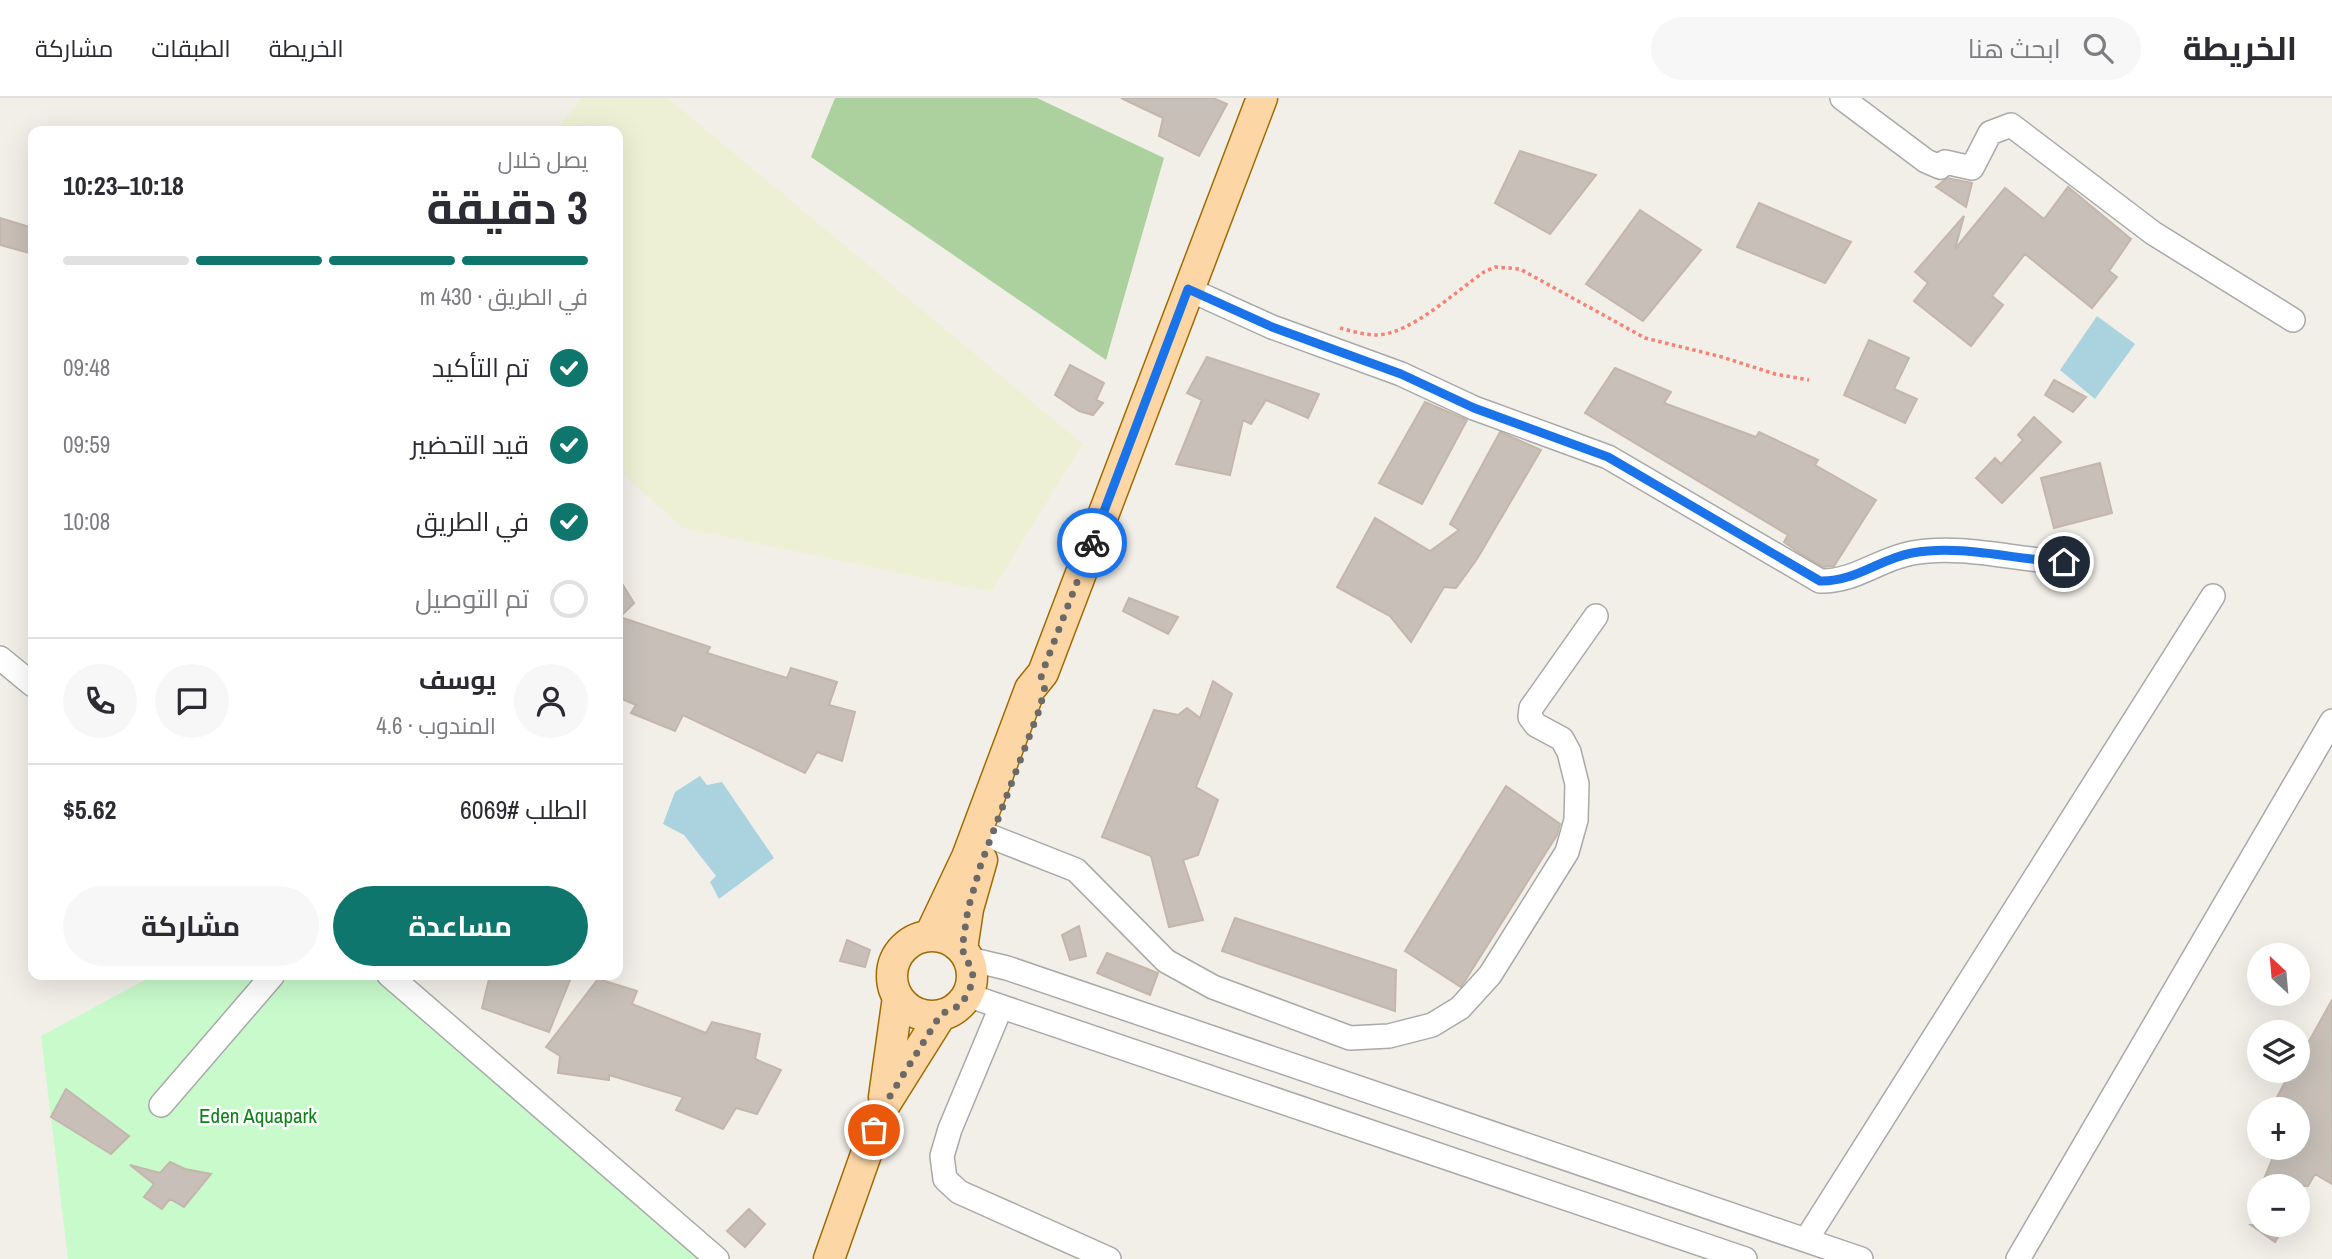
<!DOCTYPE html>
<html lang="ar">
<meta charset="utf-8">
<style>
:root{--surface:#fff;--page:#f7f7f7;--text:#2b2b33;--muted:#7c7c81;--line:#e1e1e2;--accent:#0f766e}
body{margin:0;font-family:"Archivo Narrow",Cairo,sans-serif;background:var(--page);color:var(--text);direction:rtl;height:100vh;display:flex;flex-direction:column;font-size:26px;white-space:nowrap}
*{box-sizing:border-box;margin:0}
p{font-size:23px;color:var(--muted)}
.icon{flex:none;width:38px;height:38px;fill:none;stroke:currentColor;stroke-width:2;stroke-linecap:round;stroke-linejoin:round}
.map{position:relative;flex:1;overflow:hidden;direction:ltr}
.drawer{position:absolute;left:28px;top:28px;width:595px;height:854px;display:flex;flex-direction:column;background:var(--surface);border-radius:14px;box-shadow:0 7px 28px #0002;direction:rtl}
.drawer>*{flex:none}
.needle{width:46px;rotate:334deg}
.tools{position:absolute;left:2247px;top:845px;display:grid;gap:14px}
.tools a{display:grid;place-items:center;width:63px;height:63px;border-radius:50%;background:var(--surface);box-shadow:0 7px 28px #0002;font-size:35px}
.pin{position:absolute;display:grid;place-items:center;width:60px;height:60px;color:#fff;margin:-30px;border:4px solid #fff;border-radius:50%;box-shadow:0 2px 7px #0007}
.courier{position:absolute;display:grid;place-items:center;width:70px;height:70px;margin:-35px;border:5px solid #1a73e8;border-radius:50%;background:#fff;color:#222;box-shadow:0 2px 9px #0007}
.summary em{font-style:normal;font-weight:700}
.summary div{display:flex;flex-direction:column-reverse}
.summary{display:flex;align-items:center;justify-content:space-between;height:119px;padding:0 35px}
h1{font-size:46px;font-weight:700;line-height:52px}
.bar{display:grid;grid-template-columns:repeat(4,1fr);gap:10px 7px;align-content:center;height:84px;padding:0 35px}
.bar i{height:9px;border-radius:5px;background:var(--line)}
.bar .selected{background:var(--accent)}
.bar p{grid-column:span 4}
.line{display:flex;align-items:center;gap:18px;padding:0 35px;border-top:2px solid var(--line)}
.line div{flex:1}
.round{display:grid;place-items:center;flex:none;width:74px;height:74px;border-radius:37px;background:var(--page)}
ol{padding:0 35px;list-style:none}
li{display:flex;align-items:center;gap:21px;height:77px}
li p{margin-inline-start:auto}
li .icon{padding:7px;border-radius:50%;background:var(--accent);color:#fff;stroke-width:4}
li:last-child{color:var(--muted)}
li i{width:38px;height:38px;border:4px solid var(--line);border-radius:50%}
.cta{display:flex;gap:14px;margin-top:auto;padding:14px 35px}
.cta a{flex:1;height:80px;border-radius:42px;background:var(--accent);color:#fff;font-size:28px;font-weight:700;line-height:80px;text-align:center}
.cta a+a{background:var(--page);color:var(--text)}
header{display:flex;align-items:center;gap:42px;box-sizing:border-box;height:98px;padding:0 35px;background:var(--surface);border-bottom:2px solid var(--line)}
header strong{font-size:33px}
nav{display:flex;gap:38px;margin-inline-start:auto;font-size:24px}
.search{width:490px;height:63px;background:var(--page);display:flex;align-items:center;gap:18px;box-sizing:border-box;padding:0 24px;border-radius:38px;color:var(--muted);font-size:26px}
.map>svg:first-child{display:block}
</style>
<header>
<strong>الخريطة</strong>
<div class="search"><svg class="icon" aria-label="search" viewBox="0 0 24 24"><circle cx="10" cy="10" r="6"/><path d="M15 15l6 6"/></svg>ابحث هنا</div>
<nav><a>الخريطة</a><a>الطبقات</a><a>مشاركة</a></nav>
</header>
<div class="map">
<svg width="2332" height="1161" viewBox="0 0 2332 1161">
<rect width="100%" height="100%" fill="#f2efe9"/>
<path fill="#eef0d5" d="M581 0H668L1083 346 991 494 683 430 618 372V33H556Z"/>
<path fill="#add19e" d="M835 0H1037L1164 60 1106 262 811 59Z"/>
<path fill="#c8facc" d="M154 877H375L712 1161H68L41 938Z"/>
<path fill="#aad3df" d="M2097 218 2135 246 2095 301 2060 272Z
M700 678 707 687 722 684 774 760 719 801 710 784 716 778 684 737 663 726 675 694Z"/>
<path fill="#c7bfb8" stroke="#c4b6ab" stroke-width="2" d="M1121 0H1213L1227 6 1199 58 1159 38 1163 20Z
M1520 53 1596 77 1550 136 1495 105Z
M1947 80 1972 85 1966 109 1936 89Z
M2068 89 2131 141 2109 173 2117 179 2092 210 2025 156 1992 198 2003 207 1971 248 1914 203 1928 185 1915 174 1964 118 1955 151 2005 90 2044 121Z
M1759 105 1851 144 1825 185 1737 149Z
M1640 112 1701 152 1643 223 1586 186Z
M0 120 33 130V156L0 147Z
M1869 242 1909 260 1894 291 1917 301 1905 325 1844 297Z
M1207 259 1319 296 1308 320 1266 302 1251 326 1243 322 1230 377 1176 366 1202 302 1187 295Z
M1070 267 1104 285 1096 302 1103 305 1093 317 1079 313 1055 297Z
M1615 270 1671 294 1664 305 1756 339 1759 334 1818 362 1815 367 1876 402 1834 468 1823 469 1798 454 1784 444 1788 437 1585 315Z
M2054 282 2086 299 2073 314 2045 297Z
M1425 304 1467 322 1422 406 1379 385Z
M2034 319 2061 344 2002 405 1976 380 1995 360 2001 366 2023 342 2018 337Z
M1500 334 1541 352 1477 461 1456 490 1444 489 1411 544 1390 518 1337 489 1375 420 1430 453 1459 432 1450 426Z
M2100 365 2112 415 2054 430 2041 380Z
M618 479 634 505 620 519 710 549 707 555 787 580 791 570 837 584 829 607 855 614 842 663 817 654 805 675 683 617 675 633 631 615 636 607 622 601 618 581Z
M1129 500 1178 519 1168 536 1123 513Z
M1213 583 1232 596 1196 689 1218 702 1198 757 1183 762 1203 822 1169 829 1151 758 1102 739 1154 612 1178 617 1187 610 1200 620Z
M1506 688 1560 726 1557 737 1461 889 1405 853Z
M1235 820 1396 872 1395 913 1222 853Z
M1079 828 1086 858 1070 862 1062 837Z
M847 842 870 852 865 869 840 863Z
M1107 855 1158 875 1150 897 1097 875Z
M490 877H572L549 934 482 910Z
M598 881 637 893 632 906 706 935 712 924 760 936 755 961 781 972 757 1016 736 1010 723 1031 676 1012 683 999 609 977V982L558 975 560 958 546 949Z
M2332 902V1086L2315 1076 2308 1088H2261L2277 1050H2298V1012H2270L2291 973H2298V963Z
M66 991 129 1038 111 1056 51 1019Z
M170 1064 185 1071 211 1076 184 1109 170 1101 162 1111 144 1099 154 1086 130 1067 160 1075Z
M749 1111 765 1126 745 1149 727 1133Z
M2251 1127H2285L2275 1144Z"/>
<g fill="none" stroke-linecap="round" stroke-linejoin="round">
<defs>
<path id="minor" d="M1842 0 1926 63 1940 69 1945 64 1972 70 1990 35 2011 27 2153 135 2293 222
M1188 191 1272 229 1401 276 1474 310 1608 359 1820 483C1855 484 1879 461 1912 455 1962 446 2015 462 2064 464
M0 560 33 587
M992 739 1076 772 1166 863 1213 889 1350 940 1389 938 1432 927 1460 910 1490 877 1567 754 1576 722 1577 686 1569 654 1562 641 1536 627 1530 619 1531 610 1596 518
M969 861 1007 870 1861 1161
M389 877 717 1161
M967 897 1745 1161
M1001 909 950 1031 942 1058 945 1081 959 1094 1109 1161
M161 1007 273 877
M1806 1142 2213 498
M2018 1161 2332 623"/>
<path id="major" d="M930 837 967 759 1030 591 1043 575 1262 0
M892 878a40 40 0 1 1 80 0a40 40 0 1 1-80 0Z
M962 851 968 811 982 762
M884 999 898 899
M829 1161 882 1011 941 917"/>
</defs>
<use href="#minor" stroke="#a9a9a9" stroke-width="26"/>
<use href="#major" stroke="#a06b00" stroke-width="33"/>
<path stroke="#fa8072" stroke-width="3.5" stroke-dasharray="3.5 3.5" stroke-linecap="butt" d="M1340 230C1351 233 1365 237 1377 237 1411 236 1456 193 1484 174L1495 169 1520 171 1645 240 1722 259 1775 276 1809 282"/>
<use href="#minor" stroke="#fff" stroke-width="23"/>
<use href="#major" stroke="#fcd6a4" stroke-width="30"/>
</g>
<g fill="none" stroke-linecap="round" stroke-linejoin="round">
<path stroke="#6b6a68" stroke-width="7" stroke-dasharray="0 12.6" d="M874 1032 882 1011 941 916 961 907 970 891 973 875 962 851 968 811 981 766 1040 610 1045 588 1041 578 1092 445"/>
<path stroke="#1a73e8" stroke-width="9" d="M1092 445 1188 191 1272 229 1401 276 1474 310 1608 359 1820 483C1855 484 1879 461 1912 455 1962 446 2015 462 2064 464"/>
</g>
<g text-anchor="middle" stroke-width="5" stroke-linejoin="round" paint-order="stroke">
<g font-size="21" fill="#0c8416" stroke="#fff">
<text x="258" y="1025">Eden Aquapark</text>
</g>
</g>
</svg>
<div class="tools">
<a><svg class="needle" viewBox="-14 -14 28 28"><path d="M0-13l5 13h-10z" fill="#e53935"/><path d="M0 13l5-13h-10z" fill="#7c7c81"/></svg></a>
<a><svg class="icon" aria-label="layers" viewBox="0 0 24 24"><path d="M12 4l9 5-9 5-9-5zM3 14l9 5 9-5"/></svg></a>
<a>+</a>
<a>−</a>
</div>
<div class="pin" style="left:874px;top:1032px;background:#ea580c"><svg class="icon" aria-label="bag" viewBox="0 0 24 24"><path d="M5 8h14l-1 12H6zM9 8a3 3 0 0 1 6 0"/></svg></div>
<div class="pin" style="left:2064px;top:464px;background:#1f2937"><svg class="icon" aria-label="home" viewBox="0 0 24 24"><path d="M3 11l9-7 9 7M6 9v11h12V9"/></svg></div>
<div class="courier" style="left:1092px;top:445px"><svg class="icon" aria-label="bike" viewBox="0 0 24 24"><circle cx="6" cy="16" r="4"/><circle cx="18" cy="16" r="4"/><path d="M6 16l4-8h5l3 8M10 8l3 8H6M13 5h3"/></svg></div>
<section class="drawer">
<div class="summary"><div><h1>3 دقيقة</h1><p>يصل خلال</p></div><em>10:18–10:23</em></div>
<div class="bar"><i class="selected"></i><i class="selected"></i><i class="selected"></i><i></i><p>في الطريق · 430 m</p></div>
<ol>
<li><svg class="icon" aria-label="check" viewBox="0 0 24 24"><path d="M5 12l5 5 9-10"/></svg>تم التأكيد<p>09:48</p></li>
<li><svg class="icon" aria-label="check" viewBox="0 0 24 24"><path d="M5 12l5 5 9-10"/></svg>قيد التحضير<p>09:59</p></li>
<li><svg class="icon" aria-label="check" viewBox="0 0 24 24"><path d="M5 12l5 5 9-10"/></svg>في الطريق<p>10:08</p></li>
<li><i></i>تم التوصيل</li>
</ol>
<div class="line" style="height:126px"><a class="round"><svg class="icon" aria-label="person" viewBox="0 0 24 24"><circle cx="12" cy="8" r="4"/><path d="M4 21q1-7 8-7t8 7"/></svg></a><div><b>يوسف</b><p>المندوب · 4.6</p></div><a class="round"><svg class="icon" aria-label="chat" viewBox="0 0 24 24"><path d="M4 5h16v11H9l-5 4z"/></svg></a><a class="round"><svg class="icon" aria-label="phone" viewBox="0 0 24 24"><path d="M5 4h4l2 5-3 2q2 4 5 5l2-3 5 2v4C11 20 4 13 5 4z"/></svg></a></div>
<div class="line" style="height:91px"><div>الطلب #6069</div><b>$5.62</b></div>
<div class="cta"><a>مساعدة</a><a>مشاركة</a></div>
</section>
</div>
